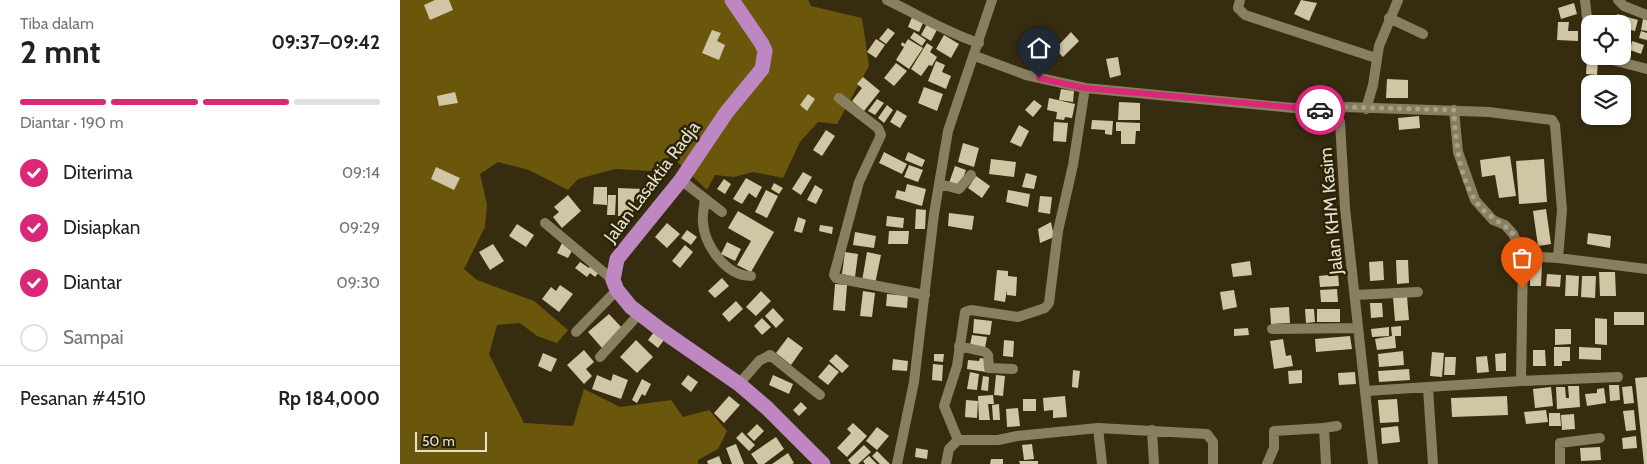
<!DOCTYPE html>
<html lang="id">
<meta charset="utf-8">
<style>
:root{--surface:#fff;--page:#f2f2f2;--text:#222;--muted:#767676;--line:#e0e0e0;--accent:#db2777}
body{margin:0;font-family:Cabin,sans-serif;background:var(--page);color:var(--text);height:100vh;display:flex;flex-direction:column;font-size:19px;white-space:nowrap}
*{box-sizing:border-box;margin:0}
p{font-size:16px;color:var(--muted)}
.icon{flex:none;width:28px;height:28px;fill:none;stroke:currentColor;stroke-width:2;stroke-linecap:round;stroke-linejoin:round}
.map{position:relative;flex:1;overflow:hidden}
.panel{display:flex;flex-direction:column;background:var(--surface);width:400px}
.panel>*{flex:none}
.tools{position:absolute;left:1181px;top:15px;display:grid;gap:10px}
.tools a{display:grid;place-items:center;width:50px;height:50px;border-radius:10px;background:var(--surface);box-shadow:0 1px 4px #0004;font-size:25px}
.scale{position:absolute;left:15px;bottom:12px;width:72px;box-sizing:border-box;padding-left:5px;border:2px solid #e6e0d0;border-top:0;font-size:14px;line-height:18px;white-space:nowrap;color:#e6e0d0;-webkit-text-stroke:4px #2b2305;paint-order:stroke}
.pin{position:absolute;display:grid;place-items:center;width:42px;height:42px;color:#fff;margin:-51px -21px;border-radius:50% 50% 50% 0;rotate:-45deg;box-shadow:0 0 5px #0007}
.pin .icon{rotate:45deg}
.courier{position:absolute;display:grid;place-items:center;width:50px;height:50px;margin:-25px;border:4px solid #db2777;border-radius:50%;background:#fff;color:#222;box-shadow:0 1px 6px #0007}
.headline em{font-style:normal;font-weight:700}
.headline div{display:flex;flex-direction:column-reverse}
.headline{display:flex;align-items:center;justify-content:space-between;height:85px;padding:0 20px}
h1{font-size:32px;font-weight:700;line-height:38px}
.bar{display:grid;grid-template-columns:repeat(4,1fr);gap:8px 5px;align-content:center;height:60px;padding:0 20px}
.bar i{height:6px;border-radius:4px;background:var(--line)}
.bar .current{background:var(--accent)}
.bar p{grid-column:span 4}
.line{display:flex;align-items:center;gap:12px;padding:0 20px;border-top:1px solid var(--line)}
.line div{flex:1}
ol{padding:0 20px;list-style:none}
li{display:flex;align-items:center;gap:15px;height:55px}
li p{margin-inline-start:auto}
li .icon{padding:5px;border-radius:50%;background:var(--accent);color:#fff;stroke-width:4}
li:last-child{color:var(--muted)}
li i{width:28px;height:28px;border:2px solid var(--line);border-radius:50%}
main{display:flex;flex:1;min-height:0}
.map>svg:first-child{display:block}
</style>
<main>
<section class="panel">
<div class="headline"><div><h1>2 mnt</h1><p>Tiba dalam</p></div><em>09:37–09:42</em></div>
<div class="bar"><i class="current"></i><i class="current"></i><i class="current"></i><i></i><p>Diantar · 190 m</p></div>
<ol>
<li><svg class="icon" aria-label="check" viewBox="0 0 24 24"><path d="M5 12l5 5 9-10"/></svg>Diterima<p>09:14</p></li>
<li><svg class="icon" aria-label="check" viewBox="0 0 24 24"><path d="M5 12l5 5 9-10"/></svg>Disiapkan<p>09:29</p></li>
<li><svg class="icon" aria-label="check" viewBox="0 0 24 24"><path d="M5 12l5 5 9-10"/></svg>Diantar<p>09:30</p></li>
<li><i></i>Sampai</li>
</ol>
<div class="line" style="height:65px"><div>Pesanan #4510</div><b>Rp 184,000</b></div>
</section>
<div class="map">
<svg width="1247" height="464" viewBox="0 0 1247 464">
<rect width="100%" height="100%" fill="#362d10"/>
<path fill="#6b570c" d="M0 0H408L411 6 462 18 469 66 437 124 418 122 400 142 383 178 353 172 334 177 315 175 307 190 271 156 250 171 215 169 178 179 168 190 129 170 98 162 80 174 87 204 85 227 64 269 77 280 134 301 168 330 157 343 137 336 120 323 97 325 89 354 124 423 173 426 184 389 220 407 271 400 283 417 309 410 327 431 318 449 298 460V464H0Z"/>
<path fill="#d0c5a4" d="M35 0H49L53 10 30 20 24 5Z
M901 0 917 3 909 21 894 14Z
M1174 3 1177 14 1161 19 1158 8Z
M1217 14 1238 20 1235 31 1222 28V24H1215Z
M512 17 523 23 519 32 508 27Z
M1243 19 1247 20V31L1241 30Z
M528 22 538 28 531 41 521 35Z
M1158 22H1169L1168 31H1178V41L1157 40Z
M488 28 495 33 486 44 479 39Z
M312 30 321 33 317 41 325 45 319 60 302 53Z
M1241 31 1247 33V40L1239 38Z
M514 32 526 40 522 46 510 38Z
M671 32 679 41 663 57 655 49Z
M1222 34 1227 35 1223 54H1222Z
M544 35 559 44 551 58 536 49Z
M476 39 485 45 476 58 467 52Z
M508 39 523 48 509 69 496 60 504 47 501 45 502 42 505 44Z
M1232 41 1244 45 1241 54 1230 50Z
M527 43 533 47 530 52 537 57 532 66 529 65 521 76 511 69Z
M718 57 721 75 710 78 706 59Z
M1187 59 1198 60 1197 75 1186 74Z
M536 61 545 65 542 72 551 76 546 89 528 81Z
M496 63 507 71 494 86 484 78Z
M463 77 480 91 464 111 452 101 462 88 457 84Z
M987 79 1008 80V98H986Z
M524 87 543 94 537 111 518 103Z
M661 89 674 91 673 102 659 100Z
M55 92 58 103 39 106 37 96Z
M408 94 415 99 407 111 400 105Z
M649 98 675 104 672 118 665 117 664 120 656 119 657 112 647 110Z
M477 99 484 103 475 115 468 111Z
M634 100 642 106 633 117 625 110Z
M719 102 740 103V120H718Z
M487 105 493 110 484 123 478 118Z
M497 110 507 116 500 128 490 122Z
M1019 116 1020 128 999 130 998 118Z
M692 120 713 121 712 135 705 134V130L691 129Z
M654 122 668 123 666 142 653 141Z
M716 122 740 123V131H736L735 144H721V131H716Z
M619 125 629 131 621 147 610 142Z
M426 130 435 136 422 156 413 150Z
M563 143 579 148 574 167 558 162Z
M484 152 507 164 502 174 479 163Z
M508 152 525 160 522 167 505 160Z
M1110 156 1116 196 1099 198 1095 175 1082 177 1080 160Z
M591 159 616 162 614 177 589 174Z
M1144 159 1147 202 1119 204 1116 161Z
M509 165 523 170 518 182 504 177Z
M262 166 269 173 254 190 246 183Z
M555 166 566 170 560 187 549 183Z
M36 167 60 178 54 190 31 179Z
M403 172 412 177 401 195 392 189Z
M626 173 637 176 634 189 622 187Z
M576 176 590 186 582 198 568 188Z
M346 178 362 187 356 198 349 193 342 204 333 199Z
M324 179 331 184 325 194 317 189Z
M374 183 383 188 379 194 371 189Z
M507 184 526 189 522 206 495 198 497 190 505 192Z
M415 185 423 190 416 204 407 200Z
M194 187H207V205L193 204Z
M218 188 244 189V200H234L233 216H218Z
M366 190 378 196 367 218 355 212Z
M608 190 630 194 628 207 606 202Z
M168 195 181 211 162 228 153 217 159 212 154 207Z
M208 195H216L215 215H207Z
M640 196 652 197 650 214 638 212Z
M516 209 526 210 525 229H515Z
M1146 209 1151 244 1138 246 1133 211Z
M338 211 374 232 351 272 337 265 351 241 328 228Z
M549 213 574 216 572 230 548 226Z
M487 216 504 218 503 228 486 226Z
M398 217 406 220 402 233 394 231Z
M651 222 654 237 640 243 638 229Z
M267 223 280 234 267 248 255 237Z
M117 224 134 235 126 247 109 236Z
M420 225 433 227 432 234 419 231Z
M287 230 297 237 291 245 281 238Z
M489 231H509L508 244H488Z
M455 232 476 236 474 248 453 245Z
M1188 233 1211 236 1210 248 1187 244Z
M163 241 174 247 168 258 157 253Z
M327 242 341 249 335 261 321 254Z
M93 244 104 261 90 270 79 252Z
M285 245 293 252 280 268 272 261Z
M445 252 458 254 455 277 442 274Z
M467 252 481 255 475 284 462 281Z
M996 260H1008L1009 283 997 284Z
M850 261 852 275 833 277 831 264Z
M983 261 984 280 970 281 969 262Z
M180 262 189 268 191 265 200 271 195 277 190 273 187 277 175 268Z
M1130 263H1142L1141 286H1130Z
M597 270 608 271V276L617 277 616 296 607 295V290L605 302 594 300Z
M1199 272H1215L1216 296H1200Z
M938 274 939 286 920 287 919 276Z
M1147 274 1161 275 1160 287 1146 286Z
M1166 275 1179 276 1178 296H1165Z
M1182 276H1196L1195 298 1181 297Z
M322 278 329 286 315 298 308 291Z
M435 284 447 285 445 311 433 310Z
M160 285 173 294 159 312 142 299 151 287 156 291Z
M937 289 938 302H921L920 290Z
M834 290 837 307 823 310 820 292Z
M361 291 371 301 356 316 346 307Z
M463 291 475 293 472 317 460 316Z
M487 294 508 296 507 308 486 306Z
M1007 296 1009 320 995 321 993 297Z
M336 301 343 309 329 322 322 314Z
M970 303H982L983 317 971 318Z
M889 307 890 323 871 324 870 308Z
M373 308 384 320 376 328 365 316Z
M905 309H914L915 322 906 323Z
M917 309H940V322H917Z
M1214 312H1244V325H1214Z
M209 314 223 329 202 348 188 332Z
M362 318 371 327 362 335 354 326Z
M1195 318 1207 319V345L1195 344Z
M574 319 592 321 590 335 573 333Z
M1001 326V336H995L996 348 977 350 975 339 992 336 991 327Z
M989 327V336L972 337 971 329Z
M848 328 849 335 834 336V329Z
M1155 329H1171V344L1155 345Z
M254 332 264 340 258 348 248 340Z
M572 335 587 337 585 348 570 345Z
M950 336 952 349 916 352 915 339Z
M388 337 403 348 391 365 376 353Z
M883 339 886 356 891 355 893 366 874 369 870 341Z
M236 340 253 357 237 373 220 357Z
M604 340 614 341 613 357 603 356Z
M1154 347H1170V361H1162V366H1154Z
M1179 347 1201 348V360L1179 359Z
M184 350 194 362 186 369 192 376 184 384 167 365Z
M1133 350H1145L1146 366H1133Z
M1003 351 1004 365 979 367 978 354Z
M1032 352 1044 353 1042 377 1030 376Z
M143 353 157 359 151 372 138 366Z
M1106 353V371H1096L1095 354Z
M436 354 449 366 442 373 429 361Z
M534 354H544L543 362 534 361Z
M1087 356 1089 372 1077 373 1076 357Z
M1045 357H1056L1055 375H1044Z
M580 358 587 359 586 372 567 369 568 360 579 361Z
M493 359 508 361 507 371 492 370Z
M429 364 439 372 428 385 418 377Z
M533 364 543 365 542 381 532 380Z
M1009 369 1010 380 979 382 978 371Z
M673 370 680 371 678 388 672 387Z
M902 370V383L889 384 888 371Z
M570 372 579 374 577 390 567 389Z
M955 372 956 384 939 385 938 373Z
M213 374 228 380 221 399 192 389 197 375 211 381Z
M288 375 298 382 291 392 281 384Z
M373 375 393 384 389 394 369 385Z
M596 375 605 376 603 396 594 395Z
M583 376 589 377 588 391 581 390Z
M1247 377V464H1244L1235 378Z
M242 379 251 384 245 396 242 394 237 403 232 400Z
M1209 385H1219L1220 400 1210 401Z
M1168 386H1179L1180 407 1157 409 1156 387H1165L1166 398H1169Z
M1232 386 1234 403 1224 404 1222 387Z
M1151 387 1153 406 1135 408 1133 389Z
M1204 388 1206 403 1187 406 1185 394 1197 393V389Z
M593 395 594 404H588L590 420H579L578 396Z
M329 396 340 405 324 423 314 413Z
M665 396 667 417 653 418V410L644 411 643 398Z
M1107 396 1108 415 1052 417 1051 398Z
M623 399H636V411H623Z
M997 399 999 422 980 423 978 400Z
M566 400 578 401 577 418 565 417Z
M401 402 407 408 399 416 393 410Z
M599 404 600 420H593L592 405Z
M618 408 620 426 607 427 606 409Z
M1146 410 1148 422 1126 424 1124 412Z
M1234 410 1236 430 1226 431 1223 411Z
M1149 413H1160L1161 426H1149Z
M1174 414 1175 429 1162 430 1161 415Z
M453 423 467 436 447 457 437 448 451 433 447 429Z
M357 424 364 431 354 441 347 434Z
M998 426 1000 442 982 444 981 428Z
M477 427 489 436 477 450 466 441Z
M342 432 355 445 349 451 336 438Z
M1236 436 1237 448 1223 449 1222 438Z
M376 437 384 449 364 464H358L351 454Z
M336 444 344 464H332L326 448Z
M632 444 634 459 624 460 622 445Z
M464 445 471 452 458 464H451L448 460Z
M1200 447 1201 460 1181 461 1180 448Z
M516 448 528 450 527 459 515 457Z
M477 451 490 464H480L472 456Z
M388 453 394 463 392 464H372Z
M319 456 322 464H308L307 461Z
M469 456 477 464H465L463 461Z
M591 459H603V464H590Z
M619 461H638V464H620Z"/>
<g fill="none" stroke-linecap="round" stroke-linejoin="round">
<path stroke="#897f60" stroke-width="10" d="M487 0C517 14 547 33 579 43
M840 0 838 8 845 15 976 58
M1185 0 1190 44
M1218 0 1224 6 1247 15
M989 18 1023 34
M575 56 626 75 685 88 935 112 940 122 945 208 973 464
M1197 56 1247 69
M685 88 673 165 658 231 649 303 645 308 618 317 571 310 565 312 557 366 544 406 558 440H598L617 436 698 428
M439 98 478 128 481 135 459 182 434 275 436 278 525 295
M966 109 973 85 979 46 998 0
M1054 110 1058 152 1075 200 1093 220 1105 225 1113 234 1123 256
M935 112 945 107 1089 112 1152 120 1155 125 1162 210 1158 258 1123 256 1121 381 966 391
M281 180 322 212
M539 184 559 189 571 175
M305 199C304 207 302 215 303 223 305 246 326 276 351 276
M145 223 213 280
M1158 258 1247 269
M955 295 1018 292
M872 329 958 328
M176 332 217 290
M559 346 585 352 588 355 589 368 613 369
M200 357 239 314
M1121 381 1218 377
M339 384 359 361 370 355 420 395
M1028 388 1033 464
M752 430 754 464
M497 464 514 382 534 214 548 131 592 0
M546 464 549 449 558 440
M702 464 698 428 807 434 813 442V464
M867 464 874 448V431L924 428
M926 464 924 428 937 426
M1160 464V443L1200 438"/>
<path stroke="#be87c2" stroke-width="15" d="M332 0 362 44 365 51 362 69 326 113 281 180 217 259 213 280 217 290 231 307 261 330 339 384 367 408 423 464"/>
</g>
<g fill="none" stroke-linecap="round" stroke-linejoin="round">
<path stroke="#a8a18d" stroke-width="5" stroke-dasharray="0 9" d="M920 110 935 112 945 107 1054 110C1055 140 1059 174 1075 200 1082 211 1093 218 1103 225 1125 239 1123 266 1122 288"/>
<path stroke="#db2777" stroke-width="6" d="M639 78 685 88 920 110"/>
</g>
<g text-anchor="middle" stroke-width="5" stroke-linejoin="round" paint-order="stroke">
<g font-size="18" fill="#e6e0d0" stroke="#2b2305">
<text transform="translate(252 182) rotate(-53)" y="6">Jalan Lasaktia Radja</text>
<text transform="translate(931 211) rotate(-95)" y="6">Jalan KHM Kasim</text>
</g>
</g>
</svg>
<div class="tools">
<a><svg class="icon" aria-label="locate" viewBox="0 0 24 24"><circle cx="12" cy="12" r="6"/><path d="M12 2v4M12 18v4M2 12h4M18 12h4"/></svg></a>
<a><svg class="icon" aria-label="layers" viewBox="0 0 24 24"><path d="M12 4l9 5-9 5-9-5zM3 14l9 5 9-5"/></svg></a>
</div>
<div class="scale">50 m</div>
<div class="pin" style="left:1122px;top:288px;background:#ea580c"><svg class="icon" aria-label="bag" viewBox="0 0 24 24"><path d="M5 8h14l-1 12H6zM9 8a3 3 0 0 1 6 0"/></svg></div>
<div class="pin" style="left:639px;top:78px;background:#1f2937"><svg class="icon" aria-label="home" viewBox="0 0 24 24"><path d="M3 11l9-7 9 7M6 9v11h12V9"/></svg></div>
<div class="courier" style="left:920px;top:110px"><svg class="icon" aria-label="car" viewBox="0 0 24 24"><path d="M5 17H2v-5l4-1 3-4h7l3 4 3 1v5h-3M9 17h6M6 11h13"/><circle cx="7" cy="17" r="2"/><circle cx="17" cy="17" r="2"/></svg></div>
</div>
</main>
